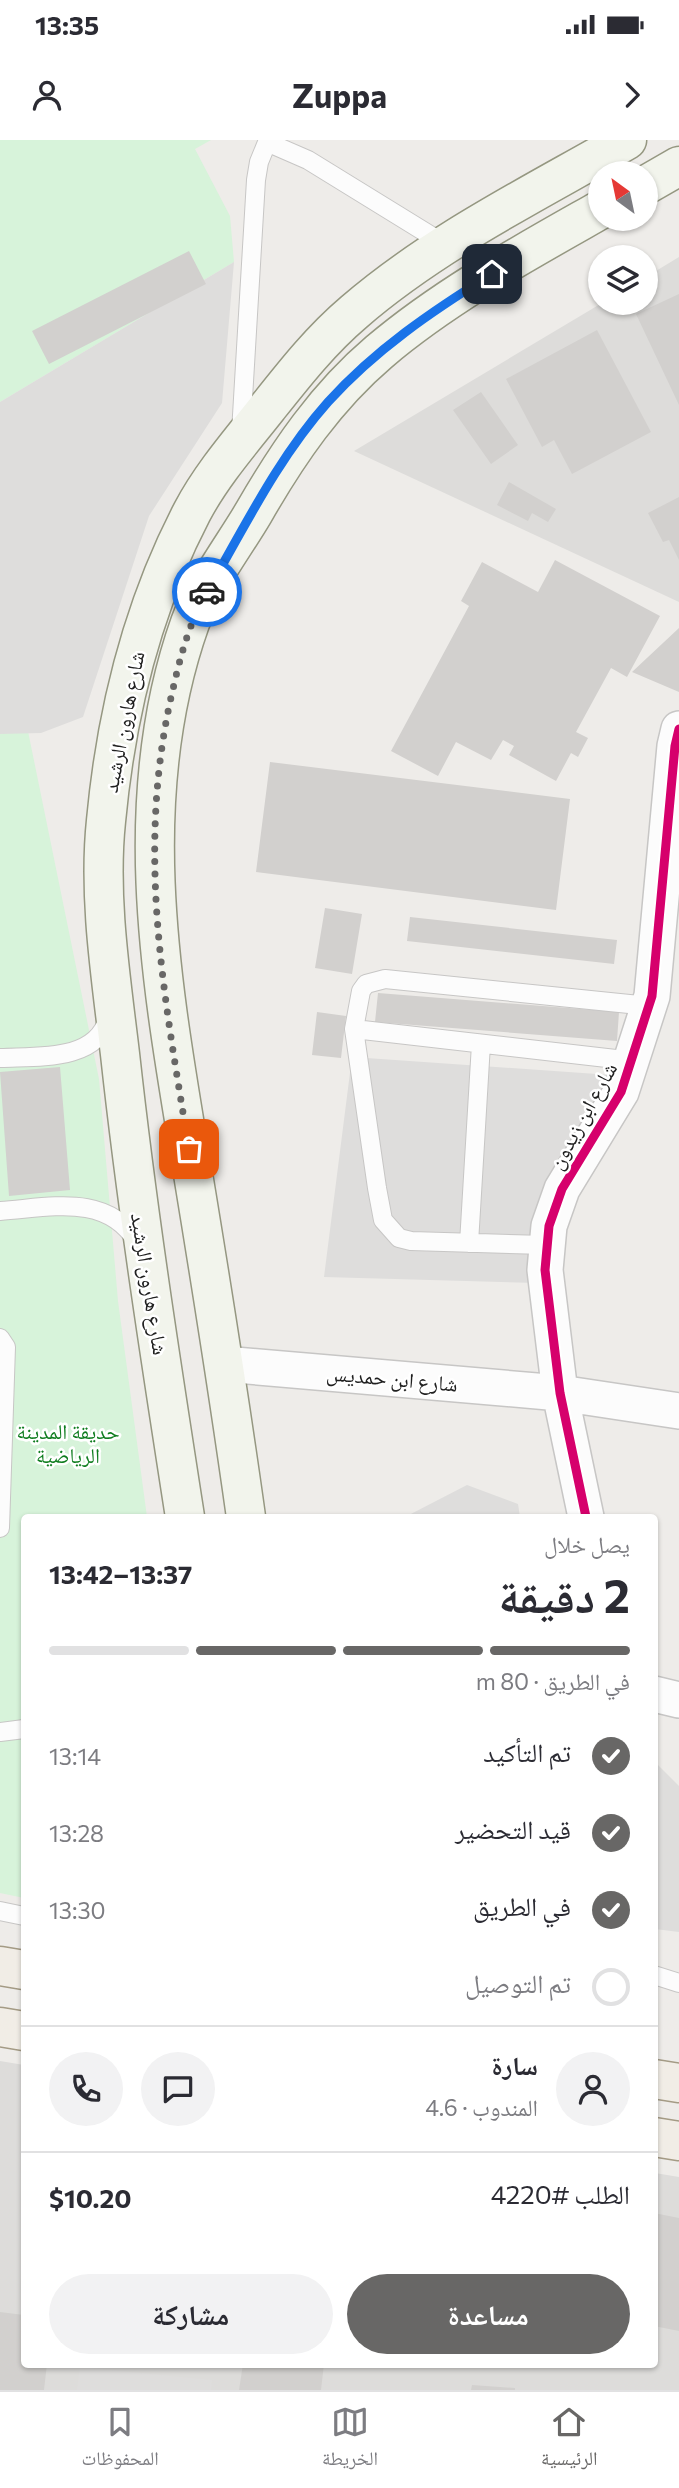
<!DOCTYPE html>
<html lang="ar">
<meta charset="utf-8">
<style>
:root{--surface:#fff;--page:#f2f2f3;--text:#2b2b33;--muted:#7c7c81;--line:#e1e1e2;--accent:#686766}
body{margin:0;font-family:Commissioner,"Noto Naskh Arabic",sans-serif;background:var(--page);color:var(--text);direction:rtl;height:100vh;display:flex;flex-direction:column;font-size:26px;white-space:nowrap}
*{box-sizing:border-box;margin:0}
p{font-size:23px;color:var(--muted)}
.icon{flex:none;width:38px;height:38px;fill:none;stroke:currentColor;stroke-width:2;stroke-linecap:round;stroke-linejoin:round}
.map{position:relative;flex:1;overflow:hidden;direction:ltr}
.side{position:absolute;left:21px;top:1374px;width:637px;height:854px;display:flex;flex-direction:column;background:var(--surface);border-radius:7px;box-shadow:0 2px 5px #0004;direction:rtl}
.side>*{flex:none}
.needle{width:46px;rotate:327deg}
.fabs{position:absolute;left:588px;top:21px;display:grid;gap:14px}
.fabs a{display:grid;place-items:center;width:70px;height:70px;border-radius:50%;background:var(--surface);box-shadow:0 2px 5px #0004;font-size:35px}
.pin{position:absolute;display:grid;place-items:center;width:60px;height:60px;color:#fff;margin:-30px;border-radius:14px;box-shadow:0 4px 10px #0006}
.courier{position:absolute;display:grid;place-items:center;width:70px;height:70px;margin:-35px;border:5px solid #1a73e8;border-radius:50%;background:#fff;color:#222;box-shadow:0 2px 9px #0007}
.summary em{font-style:normal;font-weight:700}
.summary div{display:flex;flex-direction:column-reverse}
.summary{display:flex;align-items:center;justify-content:space-between;height:119px;padding:0 28px}
h1{font-size:46px;font-weight:700;line-height:52px}
.bar{display:grid;grid-template-columns:repeat(4,1fr);gap:10px 7px;align-content:center;height:84px;padding:0 28px}
.bar i{height:9px;border-radius:5px;background:var(--line)}
.bar .on{background:var(--accent)}
.bar p{grid-column:span 4}
.line{display:flex;align-items:center;gap:18px;padding:0 28px;border-top:2px solid var(--line)}
.line div{flex:1}
.round{display:grid;place-items:center;flex:none;width:74px;height:74px;border-radius:37px;background:var(--page)}
ol{padding:0 28px;list-style:none}
li{display:flex;align-items:center;gap:21px;height:77px}
li p{margin-inline-start:auto}
li .icon{padding:7px;border-radius:50%;background:var(--accent);color:#fff;stroke-width:4}
li:last-child{color:var(--muted)}
li i{width:38px;height:38px;border:4px solid var(--line);border-radius:50%}
.cta{display:flex;gap:14px;margin-top:auto;padding:14px 28px}
.cta a{flex:1;height:80px;border-radius:42px;background:var(--accent);color:#fff;font-size:28px;font-weight:700;line-height:80px;text-align:center}
.cta a+a{background:var(--page);color:var(--text)}
.status{display:flex;justify-content:space-between;align-items:center;height:49px;padding:0 35px;background:var(--surface);direction:ltr}
.status svg{height:19px;fill:currentColor}
header{display:flex;justify-content:space-between;align-items:center;height:91px;padding:0 28px;background:var(--surface);font-size:32px;font-weight:700}
.tabs{display:flex;justify-content:space-around;align-items:center;height:98px;border-top:2px solid var(--line);background:var(--surface);font-size:19px;color:var(--muted)}
.tabs a{display:grid;justify-items:center;gap:4px}
.tabs .on{color:var(--accent)}
.map>svg:first-child{display:block}
</style>
<div class="status"><b>13:35</b><svg viewBox="0 0 49 12"><path d="M0 12V9h3v3zM5 12V6h3v6zM10 12V3h3v9zM15 12V0h3v12zM26 1h20v11H26zM47 4h2v5h-2z"/></svg></div>
<header><svg class="icon" aria-label="forward" viewBox="0 0 24 24"><path d="M9 5l7 7-7 7"/></svg>Zuppa<svg class="icon" aria-label="person" viewBox="0 0 24 24"><circle cx="12" cy="8" r="4"/><path d="M4 21q1-7 8-7t8 7"/></svg></header>
<div class="map">
<svg width="679" height="2250" viewBox="0 0 679 2250">
<rect width="100%" height="100%" fill="#eeece9"/>
<path fill="#dddcda" d="M679 117V462L354 311 602 163H646V137Z
M0 1921 24 1925V2224H654L655 2033 679 2037V2250H0Z"/>
<path fill="#d7f3da" d="M0 0H211L195 9 230 76 234 122 0 262Z
M0 454 99 939 118 1161 147 1377H24V1758L0 1753Z"/>
<path fill="#dedddc" d="M234 122 222 263 149 376 83 577 41 593 0 594V262Z
M352 917 611 935 537 1143 324 1137Z
M467 1345 518 1364 520 1377H405Z
M655 1622 679 1646V1792L655 1789Z
M80 2227 212 2240 211 2250H77Z"/>
<path fill="#d2d0ce" d="M189 111 206 144 49 224 32 191Z
M679 154V265L636 174Z
M597 190 651 292 572 334 554 300 542 307 506 239Z
M481 252 518 305 491 324 453 270Z
M509 342 556 369 548 382 532 373 528 381 497 365Z
M679 357V420L669 400 663 402 648 373Z
M555 420 660 476 627 537 611 528 576 592 588 598 578 617 571 613 556 641 509 615 514 606 503 600 491 620 456 602 438 636 391 611 469 466 461 461 482 422 538 452Z
M679 488V552L632 532Z
M270 622 570 659 556 770 256 732Z
M325 768 362 774 352 834 315 828Z
M410 777 617 800 614 824 407 801Z
M378 853 619 872 617 901 375 882Z
M317 872 346 876 341 918 312 915Z
M60 927 70 1050 9 1056 0 932Z
M654 2073 679 2078V2191L654 2186Z
M0 2172 24 2175V2224H47L44 2250H0Z
M243 2224H324L321 2250H239Z
M472 2245 515 2248V2250H471Z"/>
<g fill="none" stroke-linecap="round" stroke-linejoin="round">
<defs>
<path id="service" d="M269 3 308 20 446 105
M241 292 256 40 259 22 268 0
M354 889 633 921
M0 918C36 916 97 922 108 878
M0 1071C48 1068 107 1052 137 1102
M469 1103 481 904
M545 1105 411 1101 399 1098 383 1080 377 1048 354 889 361 851 366 844 385 839 649 866
M0 1198 6 1207 0 1388
M0 1592 24 1589
M0 1771 24 1776
M654 1835 679 1843"/>
<path id="minor" d="M224 1224 560 1253 679 1271
M586 1377 560 1253 545 1130 549 1086 562 1049 621 952 652 856 675 606 679 589
M654 1554 679 1560"/>
<path id="secondary" d="M646 45 679 26
M185 1377C161 1223 137 1069 120 914 111 838 98 757 106 681 116 574 143 466 192 372 212 334 242 300 268 267 295 233 321 200 354 172 435 102 535 53 627 0
M246 1377C230 1263 212 1149 193 1034 163 852 126 663 190 483 203 447 234 406 254 372 288 313 326 257 379 212 445 156 524 113 600 70"/>
<path id="primary" d="M0 1826 24 1830
M0 1887 24 1891
M654 1939 679 1943
M654 1997 679 2001"/>
</defs>
<use href="#service" stroke="#c7c6c5" stroke-width="20"/>
<use href="#minor" stroke="#c7c6c5" stroke-width="38"/>
<use href="#secondary" stroke="#959781" stroke-width="41"/>
<use href="#primary" stroke="#a49b85" stroke-width="41"/>
<use href="#service" stroke="#fcfcfc" stroke-width="18"/>
<use href="#minor" stroke="#fcfcfc" stroke-width="35"/>
<use href="#secondary" stroke="#f2f4ec" stroke-width="38"/>
<use href="#primary" stroke="#f1ede6" stroke-width="38"/>
<defs>
<path id="cycleway" d="M586 1377 560 1253 545 1130 549 1086 562 1049 621 952 652 856 675 606 679 589"/>
</defs>
<use href="#cycleway" stroke="#fff" stroke-width="13"/>
<use href="#cycleway" stroke="#d6006c" stroke-width="9"/>
</g>
<g fill="none" stroke-linecap="round" stroke-linejoin="round">
<path stroke="#686766" stroke-width="7" stroke-dasharray="0 12.6" d="M189 1009C164 856 137 716 170 562 179 522 187 487 207 452"/>
<path stroke="#1a73e8" stroke-width="9" d="M207 452C244 388 278 318 328 262 375 210 432 171 492 134"/>
</g>
<g text-anchor="middle" stroke-width="5" stroke-linejoin="round" paint-order="stroke">
<g font-size="21" fill="#202020" stroke="#fff">
<text transform="translate(124 582) rotate(-79)" y="7">شارع هارون الرشيد</text>
<text transform="translate(583 976) rotate(-61)" y="7">شارع ابن زيدون</text>
<text transform="translate(149 1144) rotate(81)" y="7">شارع هارون الرشيد</text>
<text transform="translate(392 1239) rotate(5)" y="7">شارع ابن حمديس</text>
</g>
<g font-size="21" fill="#0f7d1f" stroke="#fff">
<text x="68" y="1299">حديقة المدينة<tspan x="68" dy="24">الرياضية</tspan></text>
</g>
</g>
</svg>
<div class="fabs">
<a><svg class="needle" viewBox="-14 -14 28 28"><path d="M0-13l5 13h-10z" fill="#e53935"/><path d="M0 13l5-13h-10z" fill="#7c7c81"/></svg></a>
<a><svg class="icon" aria-label="layers" viewBox="0 0 24 24"><path d="M12 4l9 5-9 5-9-5zM3 14l9 5 9-5"/></svg></a>
</div>
<div class="pin" style="left:189px;top:1009px;background:#ea580c"><svg class="icon" aria-label="bag" viewBox="0 0 24 24"><path d="M5 8h14l-1 12H6zM9 8a3 3 0 0 1 6 0"/></svg></div>
<div class="pin" style="left:492px;top:134px;background:#1f2937"><svg class="icon" aria-label="home" viewBox="0 0 24 24"><path d="M3 11l9-7 9 7M6 9v11h12V9"/></svg></div>
<div class="courier" style="left:207px;top:452px"><svg class="icon" aria-label="car" viewBox="0 0 24 24"><path d="M5 17H2v-5l4-1 3-4h7l3 4 3 1v5h-3M9 17h6M6 11h13"/><circle cx="7" cy="17" r="2"/><circle cx="17" cy="17" r="2"/></svg></div>
<section class="side">
<div class="summary"><div><h1>2 دقيقة</h1><p>يصل خلال</p></div><em>13:37–13:42</em></div>
<div class="bar"><i class="on"></i><i class="on"></i><i class="on"></i><i></i><p>في الطريق · 80 m</p></div>
<ol>
<li><svg class="icon" aria-label="check" viewBox="0 0 24 24"><path d="M5 12l5 5 9-10"/></svg>تم التأكيد<p>13:14</p></li>
<li><svg class="icon" aria-label="check" viewBox="0 0 24 24"><path d="M5 12l5 5 9-10"/></svg>قيد التحضير<p>13:28</p></li>
<li><svg class="icon" aria-label="check" viewBox="0 0 24 24"><path d="M5 12l5 5 9-10"/></svg>في الطريق<p>13:30</p></li>
<li><i></i>تم التوصيل</li>
</ol>
<div class="line" style="height:126px"><a class="round"><svg class="icon" aria-label="person" viewBox="0 0 24 24"><circle cx="12" cy="8" r="4"/><path d="M4 21q1-7 8-7t8 7"/></svg></a><div><b>سارة</b><p>المندوب · 4.6</p></div><a class="round"><svg class="icon" aria-label="chat" viewBox="0 0 24 24"><path d="M4 5h16v11H9l-5 4z"/></svg></a><a class="round"><svg class="icon" aria-label="phone" viewBox="0 0 24 24"><path d="M5 4h4l2 5-3 2q2 4 5 5l2-3 5 2v4C11 20 4 13 5 4z"/></svg></a></div>
<div class="line" style="height:91px"><div>الطلب #4220</div><b>$10.20</b></div>
<div class="cta"><a>مساعدة</a><a>مشاركة</a></div>
</section>
</div>
<nav class="tabs">
<a class="on"><svg class="icon" aria-label="home" viewBox="0 0 24 24"><path d="M3 11l9-7 9 7M6 9v11h12V9"/></svg>الرئيسية</a>
<a><svg class="icon" aria-label="map" viewBox="0 0 24 24"><path d="M3 6l6-2 6 2 6-2v14l-6 2-6-2-6 2zM9 4v14M15 6v14"/></svg>الخريطة</a>
<a><svg class="icon" aria-label="saved" viewBox="0 0 24 24"><path d="M7 4h10v16l-5-4-5 4z"/></svg>المحفوظات</a>
</nav>
